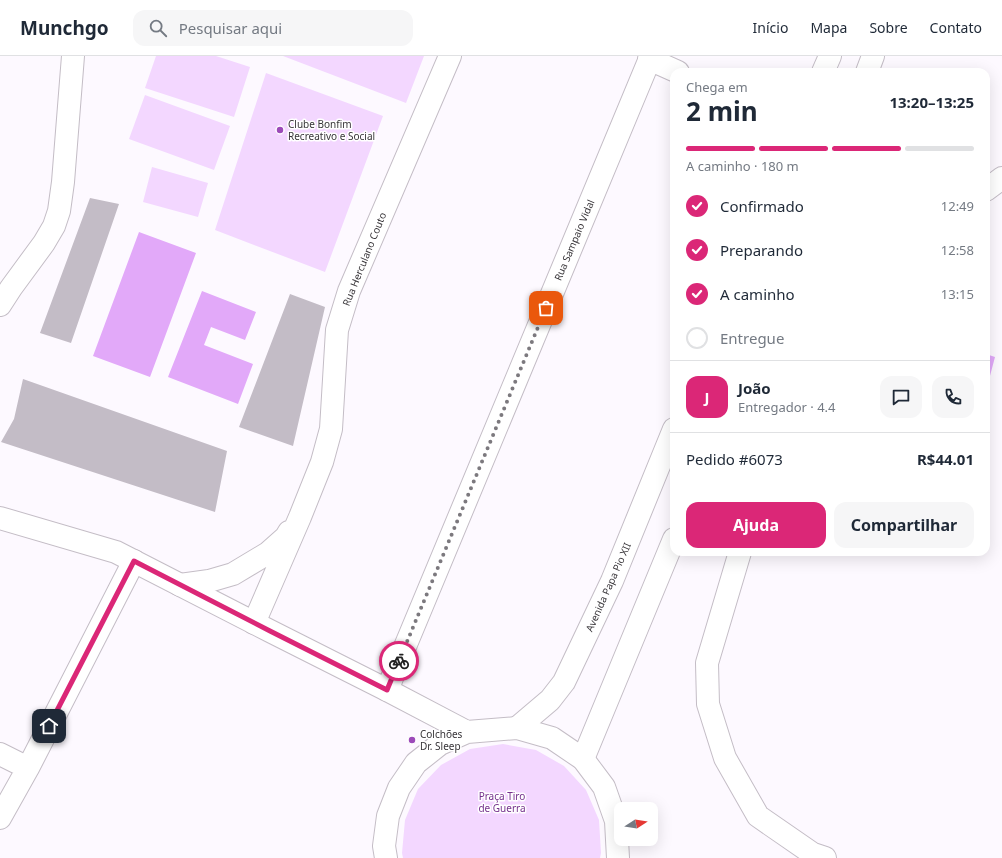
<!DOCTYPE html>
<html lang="pt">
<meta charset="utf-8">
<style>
:root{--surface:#fff;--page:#f6f6f7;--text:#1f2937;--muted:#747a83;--line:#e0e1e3;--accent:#db2777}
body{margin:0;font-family:"Noto Sans",sans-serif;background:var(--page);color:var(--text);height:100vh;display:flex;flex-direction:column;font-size:15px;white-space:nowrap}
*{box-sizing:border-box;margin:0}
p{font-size:13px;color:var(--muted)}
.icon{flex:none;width:22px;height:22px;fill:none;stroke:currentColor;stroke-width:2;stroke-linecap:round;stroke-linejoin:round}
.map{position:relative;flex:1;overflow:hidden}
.details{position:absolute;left:670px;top:12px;width:320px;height:488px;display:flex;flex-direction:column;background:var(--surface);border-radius:12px;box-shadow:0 4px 16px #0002}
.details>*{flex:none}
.needle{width:26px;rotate:78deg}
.controls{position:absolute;left:614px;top:746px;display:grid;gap:8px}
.controls a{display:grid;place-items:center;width:44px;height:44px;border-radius:8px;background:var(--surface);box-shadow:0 4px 16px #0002;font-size:20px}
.pin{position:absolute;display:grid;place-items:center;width:34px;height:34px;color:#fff;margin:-17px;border-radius:8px;box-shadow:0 2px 6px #0006}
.courier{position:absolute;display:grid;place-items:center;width:40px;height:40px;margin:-20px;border:3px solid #db2777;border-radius:50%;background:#fff;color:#222;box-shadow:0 1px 5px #0007}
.summary em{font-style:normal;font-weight:700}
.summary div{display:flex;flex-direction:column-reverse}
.summary{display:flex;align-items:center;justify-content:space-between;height:68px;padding:0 16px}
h1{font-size:26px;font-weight:700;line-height:30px}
.bar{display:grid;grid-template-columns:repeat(4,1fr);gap:6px 4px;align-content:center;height:48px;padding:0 16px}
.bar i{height:5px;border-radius:3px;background:var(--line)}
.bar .on{background:var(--accent)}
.bar p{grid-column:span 4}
.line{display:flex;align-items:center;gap:10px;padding:0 16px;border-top:1px solid var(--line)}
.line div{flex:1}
.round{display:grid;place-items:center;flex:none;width:42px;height:42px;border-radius:12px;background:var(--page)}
ol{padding:0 16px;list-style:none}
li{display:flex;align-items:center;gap:12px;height:44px}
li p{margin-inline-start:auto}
li .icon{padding:4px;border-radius:50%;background:var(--accent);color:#fff;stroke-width:4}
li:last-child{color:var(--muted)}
li i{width:22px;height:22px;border:2px solid var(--line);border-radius:50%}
.action{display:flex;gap:8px;margin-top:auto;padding:8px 16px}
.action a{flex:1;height:46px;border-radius:12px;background:var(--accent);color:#fff;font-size:16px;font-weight:700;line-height:46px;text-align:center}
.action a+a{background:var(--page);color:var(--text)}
header{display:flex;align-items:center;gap:24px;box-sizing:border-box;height:56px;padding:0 20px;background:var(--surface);border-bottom:1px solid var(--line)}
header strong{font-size:19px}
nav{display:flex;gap:22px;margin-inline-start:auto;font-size:14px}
.search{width:280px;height:36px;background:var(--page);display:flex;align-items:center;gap:10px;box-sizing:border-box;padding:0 14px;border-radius:12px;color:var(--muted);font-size:15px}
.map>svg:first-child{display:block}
</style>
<header>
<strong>Munchgo</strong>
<div class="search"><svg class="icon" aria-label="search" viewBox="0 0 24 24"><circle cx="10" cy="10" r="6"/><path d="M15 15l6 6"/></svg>Pesquisar aqui</div>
<nav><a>Início</a><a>Mapa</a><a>Sobre</a><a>Contato</a></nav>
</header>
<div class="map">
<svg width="1002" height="802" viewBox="0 0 1002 802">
<rect width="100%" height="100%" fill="#fdf9ff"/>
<path fill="#f3d7ff" d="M156 0H216L250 11 234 61 145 32Z
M283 0H424L406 47Z
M266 17 383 60 325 216 215 174Z
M145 39 230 70 214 114 129 83Z
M152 111 208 127 198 161 143 146Z
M503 688 536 694 564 710 586 734 599 764 601 797 600 802H403L402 797 405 764 418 733 441 709 470 693Z"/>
<path fill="#e2a9f9" d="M139 176 196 197 150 321 93 300Z
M202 235 256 256 245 284 211 271 204 289 253 308 238 348 168 321Z
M986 298 995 301 986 335Z"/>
<path fill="#c3bcc6" d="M90 142 119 148 71 287 40 277Z
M290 238 325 251 293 390 239 371Z
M23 323 227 395 215 456 1 386 14 363Z"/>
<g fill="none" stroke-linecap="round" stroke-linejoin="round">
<defs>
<path id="minor" d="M649 3 678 16
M823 16 830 0
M867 16 873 0
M986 134 1002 122
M0 249 11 232 44 187 54 170 59 155 63 126 73 0
M740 496 707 607 708 648 725 702 758 760 813 798 825 802
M180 529 209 525 233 518 268 497 286 481 289 476
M254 567 300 461 322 406 331 373 337 274 349 235 450 0
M387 634 651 0
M517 672 550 644 564 626 612 525 674 373
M0 698 28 712
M583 703 674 483
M0 762 28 712 134 505"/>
<path id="major" d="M0 462 116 496 270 575 387 634 467 676
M386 802 384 790 388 760 399 732 416 707 440 688 467 676 517 672 552 682 583 703 604 731 616 765 618 802"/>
</defs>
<use href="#minor" stroke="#c4bdc6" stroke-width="24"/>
<use href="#major" stroke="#c4bdc6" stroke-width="24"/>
<use href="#minor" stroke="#fff" stroke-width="22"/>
<use href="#major" stroke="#fff" stroke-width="22"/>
</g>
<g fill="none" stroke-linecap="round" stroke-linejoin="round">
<path stroke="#7c797e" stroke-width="4" stroke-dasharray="0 7.2" d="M399 605 546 252"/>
<path stroke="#db2777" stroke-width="5" d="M49 670 134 505 270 575 387 634 399 605"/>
</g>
<g fill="#9c4ab9" stroke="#fff" stroke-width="1.5">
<circle cx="280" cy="74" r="4"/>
<circle cx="412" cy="684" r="4"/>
</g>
<g text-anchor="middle" stroke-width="3" stroke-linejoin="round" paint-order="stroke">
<g font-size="10" fill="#373438" stroke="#fff" text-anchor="start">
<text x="288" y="72">Clube Bonfim<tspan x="288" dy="12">Recreativo e Social</tspan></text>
<text x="420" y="682">Colchões<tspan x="420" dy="12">Dr. Sleep</tspan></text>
</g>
<g font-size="10" fill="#373438" stroke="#fff">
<text transform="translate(574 184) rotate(-67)" y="4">Rua Sampaio Vidal</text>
<text transform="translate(364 203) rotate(-68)" y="4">Rua Herculano Couto</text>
<text transform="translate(608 531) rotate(-66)" y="4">Avenida Papa Pio XII</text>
</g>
<g font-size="10" fill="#74308c" stroke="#fff">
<text x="502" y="744">Praça Tiro<tspan x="502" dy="12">de Guerra</tspan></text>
</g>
</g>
</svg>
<div class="controls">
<a><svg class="needle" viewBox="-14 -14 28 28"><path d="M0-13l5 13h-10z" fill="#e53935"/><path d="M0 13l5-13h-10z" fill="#747a83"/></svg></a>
</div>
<div class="pin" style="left:546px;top:252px;background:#ea580c"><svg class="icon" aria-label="bag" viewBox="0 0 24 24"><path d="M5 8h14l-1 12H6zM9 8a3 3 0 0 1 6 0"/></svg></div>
<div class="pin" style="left:49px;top:670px;background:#1f2937"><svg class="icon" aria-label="home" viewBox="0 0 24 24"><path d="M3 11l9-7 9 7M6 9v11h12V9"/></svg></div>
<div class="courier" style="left:399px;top:605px"><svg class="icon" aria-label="bike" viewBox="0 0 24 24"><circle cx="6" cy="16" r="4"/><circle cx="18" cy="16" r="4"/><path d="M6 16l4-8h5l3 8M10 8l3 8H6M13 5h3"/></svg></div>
<section class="details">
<div class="summary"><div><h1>2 min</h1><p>Chega em</p></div><em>13:20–13:25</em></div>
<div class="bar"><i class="on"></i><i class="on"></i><i class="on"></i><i></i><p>A caminho · 180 m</p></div>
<ol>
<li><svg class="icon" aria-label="check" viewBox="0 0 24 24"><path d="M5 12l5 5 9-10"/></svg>Confirmado<p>12:49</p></li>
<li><svg class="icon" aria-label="check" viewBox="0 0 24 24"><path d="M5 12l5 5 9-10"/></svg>Preparando<p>12:58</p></li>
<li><svg class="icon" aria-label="check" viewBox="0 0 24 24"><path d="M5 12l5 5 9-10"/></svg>A caminho<p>13:15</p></li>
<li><i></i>Entregue</li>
</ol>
<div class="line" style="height:72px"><b class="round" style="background:var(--accent);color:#fff">J</b><div><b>João</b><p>Entregador · 4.4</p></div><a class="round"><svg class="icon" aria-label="chat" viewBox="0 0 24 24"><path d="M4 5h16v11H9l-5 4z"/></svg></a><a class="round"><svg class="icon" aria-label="phone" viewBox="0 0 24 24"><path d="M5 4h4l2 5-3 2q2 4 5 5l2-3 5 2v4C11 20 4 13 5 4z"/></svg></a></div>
<div class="line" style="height:52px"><div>Pedido #6073</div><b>R$44.01</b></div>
<div class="action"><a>Ajuda</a><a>Compartilhar</a></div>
</section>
</div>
